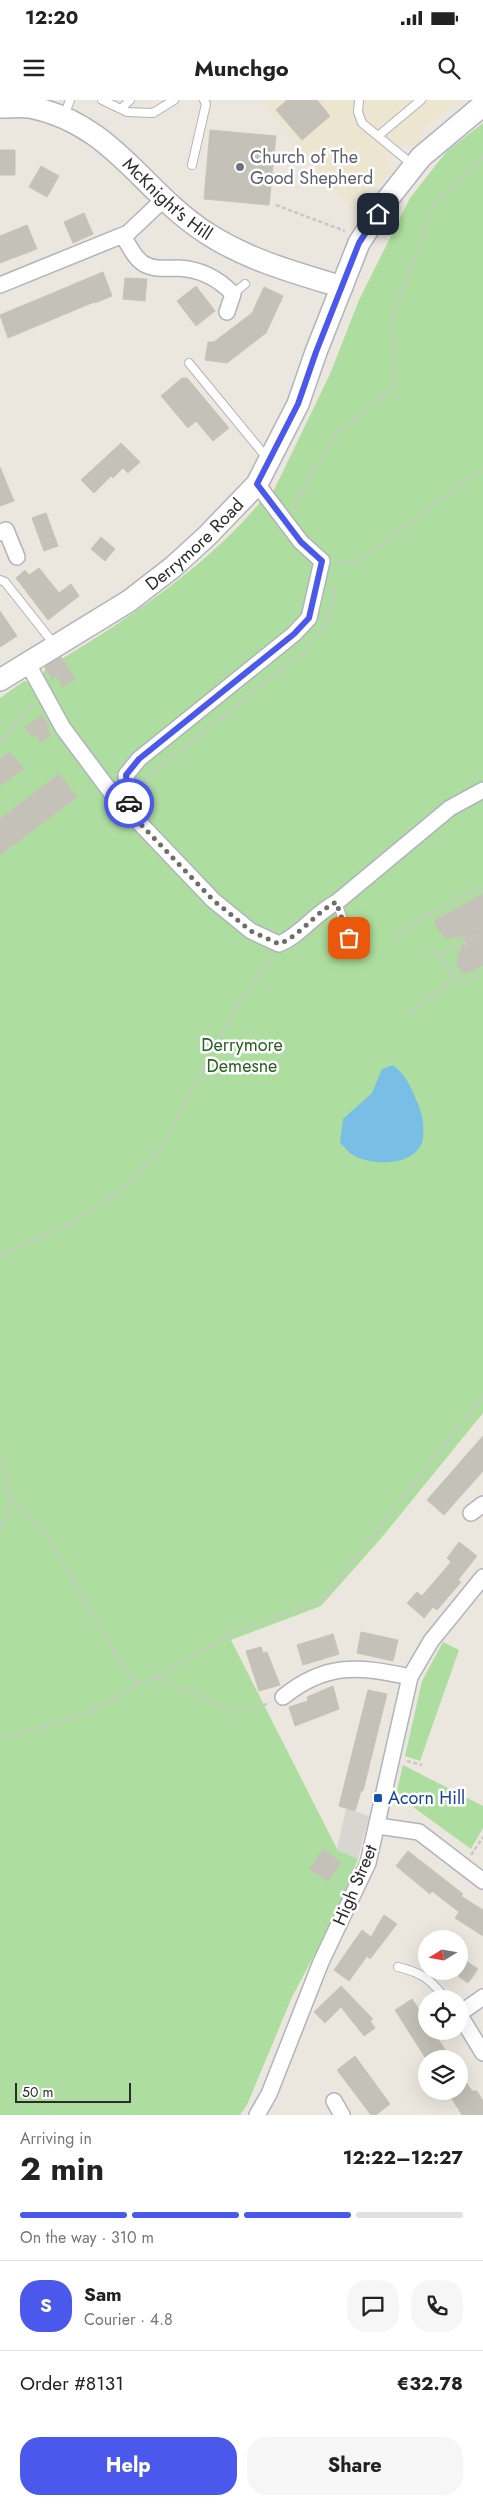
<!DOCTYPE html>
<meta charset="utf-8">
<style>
:root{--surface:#fff;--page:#f6f6f6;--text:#222;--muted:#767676;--line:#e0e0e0;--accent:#4a58ec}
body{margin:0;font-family:Jost,sans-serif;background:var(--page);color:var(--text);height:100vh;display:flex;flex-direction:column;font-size:19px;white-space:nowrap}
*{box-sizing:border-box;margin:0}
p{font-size:16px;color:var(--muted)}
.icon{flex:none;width:28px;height:28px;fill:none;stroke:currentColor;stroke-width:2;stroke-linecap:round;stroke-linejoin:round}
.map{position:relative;height:2015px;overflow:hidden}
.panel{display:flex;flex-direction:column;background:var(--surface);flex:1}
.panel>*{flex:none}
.needle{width:32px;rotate:259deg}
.tools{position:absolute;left:418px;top:1830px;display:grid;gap:10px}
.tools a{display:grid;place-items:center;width:50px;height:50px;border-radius:50%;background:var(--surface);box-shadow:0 5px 20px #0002;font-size:25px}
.scale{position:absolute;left:15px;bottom:12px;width:116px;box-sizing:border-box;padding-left:5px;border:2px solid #2b2b2b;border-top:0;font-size:14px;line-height:18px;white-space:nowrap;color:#2b2b2b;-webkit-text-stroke:4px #fff;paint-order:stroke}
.pin{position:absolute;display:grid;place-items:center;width:42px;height:42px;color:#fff;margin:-21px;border-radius:10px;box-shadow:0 2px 8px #0006}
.courier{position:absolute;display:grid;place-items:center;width:50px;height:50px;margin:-25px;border:4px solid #4a58ec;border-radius:50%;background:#fff;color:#222;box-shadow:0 1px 6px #0007}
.head em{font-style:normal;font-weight:700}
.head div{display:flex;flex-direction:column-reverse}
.head{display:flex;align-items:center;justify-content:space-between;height:85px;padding:0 20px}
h1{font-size:32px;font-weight:700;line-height:38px}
.bar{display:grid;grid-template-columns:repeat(4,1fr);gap:8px 5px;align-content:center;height:60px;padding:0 20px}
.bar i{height:6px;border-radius:4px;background:var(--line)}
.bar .on{background:var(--accent)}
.bar p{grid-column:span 4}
.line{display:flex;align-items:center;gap:12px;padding:0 20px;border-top:1px solid var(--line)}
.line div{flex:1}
.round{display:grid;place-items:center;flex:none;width:52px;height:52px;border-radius:20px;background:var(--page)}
.primary-button{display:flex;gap:10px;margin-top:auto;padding:10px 20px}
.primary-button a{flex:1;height:58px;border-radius:20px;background:var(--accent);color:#fff;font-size:20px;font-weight:700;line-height:58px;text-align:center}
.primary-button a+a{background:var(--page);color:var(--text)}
.status{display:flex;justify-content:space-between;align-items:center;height:35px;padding:0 25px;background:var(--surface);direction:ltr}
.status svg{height:14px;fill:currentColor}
header{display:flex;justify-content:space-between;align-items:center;height:65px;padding:0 20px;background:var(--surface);font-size:22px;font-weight:700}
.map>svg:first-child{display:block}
</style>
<div class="status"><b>12:20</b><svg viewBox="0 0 49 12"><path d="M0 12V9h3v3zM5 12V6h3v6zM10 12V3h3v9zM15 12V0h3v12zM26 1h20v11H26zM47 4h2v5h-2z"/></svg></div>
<header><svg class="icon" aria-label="menu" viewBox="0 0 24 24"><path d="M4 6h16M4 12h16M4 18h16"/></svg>Munchgo<svg class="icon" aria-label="search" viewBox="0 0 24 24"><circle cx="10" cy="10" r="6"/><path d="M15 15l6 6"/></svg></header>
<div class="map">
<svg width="483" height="2015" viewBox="0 0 483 2015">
<rect width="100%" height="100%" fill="#ebe7de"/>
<path fill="#ece5cf" d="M262 0H459L422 30 421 41 413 46 406 44 386 60 392 72 348 107Z"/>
<path fill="#aede9f" d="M483 23V1313L383 1436 321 1506 231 1540 337 1749 339 1742 356 1752 358 1759 334 1818 292 1897 247 2005 240 2015H0V598L24 581 31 582 43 574 45 569C121 524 206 468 262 400L266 401 273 392 330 274 359 200 410 98 447 51Z
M443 1542 459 1550 420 1661 405 1656 422 1581Z
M403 1665 483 1706V1728L471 1749 402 1699 397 1690Z"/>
<path fill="#d8d6d0" d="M346 1708 369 1716 358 1759 337 1750Z"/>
<path fill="#79bee5" d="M393 965C404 973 410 985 415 997 421 1010 425 1022 423 1038 419 1067 370 1067 351 1054 347 1051 344 1046 340 1043L343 1019 372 993 382 969Z"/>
<path fill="#c4c1b9" stroke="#c7c3b8" d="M287 0H317L330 16 302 40 276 10Z
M210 30 276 36 269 105 204 99Z
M0 50H15V75H0Z
M41 66 59 76 47 97 29 87Z
M84 113 93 134 73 143 64 122Z
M27 125 37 149 0 163V136Z
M103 172 112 196 95 203 94 202 8 238 0 215Z
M125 178 147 179 145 201 123 199Z
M196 186 215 211 196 226 177 201Z
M264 187 283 196 266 233 227 263 205 260 208 242H214L252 213Z
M182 278H187L229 328 213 341 196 321 188 328 161 296Z
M121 343 140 362 128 373 123 368 113 378 111 376 94 393 81 380Z
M0 367 14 401 0 406Z
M46 413 58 446 44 451 32 418Z
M101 437 115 449 105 461 91 449Z
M39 468 59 493 71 484 79 496 48 520 16 478 25 470 29 475Z
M0 511 17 536 0 547Z
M61 557 75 579 63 587 56 576 52 579 45 567Z
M41 615 49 626 46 628 51 635 41 642 36 635 33 637 25 627Z
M10 652 24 669 0 686V659Z
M59 674 77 697 0 755V719Z
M483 794V865L468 873H463L457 866V858L467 835 446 839 436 827 435 820Z
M483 1336V1371L444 1415 427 1400Z
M459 1442 477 1456 458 1480 461 1482 437 1510 433 1507 424 1518 407 1503 417 1492 422 1496 451 1462 447 1458Z
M361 1532 398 1540 393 1561 357 1553Z
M333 1534 339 1554 303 1565 297 1545Z
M261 1547 263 1553 267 1552 280 1585 259 1591 246 1551Z
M333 1586 339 1609 295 1626 289 1607 308 1601 307 1597Z
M368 1590 387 1594 363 1691H361L355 1711 339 1706Z
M323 1749 341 1762 328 1781 310 1769Z
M408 1751 463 1794 461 1796 483 1810V1836L455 1818 459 1812 432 1791 430 1794 396 1766Z
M384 1815 397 1824 370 1859 367 1856 349 1881 334 1870 362 1830 371 1837Z
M459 1856 478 1869 468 1883 459 1877Z
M341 1886 373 1919 370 1921 375 1928 364 1936 341 1907 325 1923 314 1912Z
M412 1899 426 1920V1931H433L451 1959H426L423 1954 395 1910Z
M355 1956 390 2004 376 2015H371L337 1970Z
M459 1972 472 1991H477L483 2001V2015H462L447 1991H459Z"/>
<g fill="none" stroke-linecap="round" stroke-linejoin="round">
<defs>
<path id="lane" d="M102 0 127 12 153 13 174 0
M359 0 358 12 362 23 413 65
M121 9 130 0
M64 16 70 0
M378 36 421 0
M192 65 206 4 204 0
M233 194 245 184
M189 263 267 358
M0 480 5 482 54 544
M337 802 349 838
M398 1867C423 1873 430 1879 446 1899"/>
<path id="street" d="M123 136C129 145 134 158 144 164 155 170 166 168 178 168 201 169 218 178 233 194L227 212
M0 185 128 133 164 99
M0 433 6 430 17 457
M28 564 63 628 113 695 213 800 251 831 279 844C301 835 315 813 337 802L450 708 483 690
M131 714 126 675 139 659 294 534 309 518 322 461 301 442 257 384
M471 1413 483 1404
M283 1597C326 1562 359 1566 410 1577
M378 1726 419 1732 483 1781
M483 1897 459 1914 483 1953
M334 2001 342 2015
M257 2015 269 1994 321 1862 368 1763 410 1577 431 1541 483 1477"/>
<g id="secondary">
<path id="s1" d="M0 7C10 7 21 6 30 7 114 24 143 93 208 134 248 160 296 173 342 187"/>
<path id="s2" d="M0 580 129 501 173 467 207 436 257 384 298 304 316 252 359 143 387 100 421 57 483 5"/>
</g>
</defs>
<use href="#lane" stroke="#b1b3bd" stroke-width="10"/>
<use href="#street" stroke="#b1b3bd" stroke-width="18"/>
<use href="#secondary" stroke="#b1b3bd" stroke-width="24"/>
<path stroke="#c8c8c8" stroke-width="2.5" stroke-dasharray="4 2.5" stroke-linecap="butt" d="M276 105 345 131
M295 409 297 399 337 333 394 288 393 215 436 100 483 58
M337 463 359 461 483 369
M0 642 33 604
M143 681 304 551C321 533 337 513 333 486
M393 835 472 790 483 788
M461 836 467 847
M430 848 440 856 477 835
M440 856 463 884 483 874
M405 918 457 875
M0 1156 72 1123 124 1088 165 1042 234 910 273 857
M0 1354 11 1399 43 1428 124 1568 138 1584 87 1613 6 1638 0 1636
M0 1429 11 1399
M155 1577 237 1613 270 1603
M138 1584 165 1573 232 1533 323 1499 483 1296
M407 1661 422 1665
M471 1755 483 1737"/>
<use href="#lane" stroke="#fff" stroke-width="8"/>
<use href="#street" stroke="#fff" stroke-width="15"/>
<use href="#secondary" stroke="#fff" stroke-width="21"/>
</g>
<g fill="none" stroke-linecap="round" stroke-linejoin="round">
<path stroke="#6e6d6a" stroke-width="5" stroke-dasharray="0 9" d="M129 703 131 714 213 800 251 831 279 844C301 835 315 813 336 802L349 838"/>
<path stroke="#4a58ec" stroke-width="6" d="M129 703 126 675 139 659 294 534 309 518 322 461 301 442 257 384 298 304 316 252 359 143 378 114"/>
</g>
<circle fill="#6b7280" stroke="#fff" stroke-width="2" cx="240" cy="67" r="5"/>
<rect fill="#1a4fb4" stroke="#fff" stroke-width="2" x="373" y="1693" width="10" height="10" rx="2.5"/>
<g text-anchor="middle" stroke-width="5" stroke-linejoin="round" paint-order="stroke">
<g font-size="18" fill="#5b616d" stroke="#fff" text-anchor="start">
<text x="250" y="63">Church of The<tspan x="250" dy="21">Good Shepherd</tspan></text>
</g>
<g font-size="18" fill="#2b2b2b" stroke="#fff">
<text dy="6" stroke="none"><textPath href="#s1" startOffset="198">McKnight's Hill</textPath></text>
<text dy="6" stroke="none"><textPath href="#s2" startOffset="238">Derrymore Road</textPath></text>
<text transform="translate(355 1785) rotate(-67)" y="6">High Street</text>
</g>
<g font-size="18" fill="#276220" stroke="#fff">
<text x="242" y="951">Derrymore<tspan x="242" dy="21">Demesne</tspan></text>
</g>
<g font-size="18" fill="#164399" stroke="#fff" text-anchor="start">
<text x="388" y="1704">Acorn Hill</text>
</g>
</g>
</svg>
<div class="tools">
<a><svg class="needle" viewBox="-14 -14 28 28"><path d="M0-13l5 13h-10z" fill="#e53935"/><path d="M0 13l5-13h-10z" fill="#767676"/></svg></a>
<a><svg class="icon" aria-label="locate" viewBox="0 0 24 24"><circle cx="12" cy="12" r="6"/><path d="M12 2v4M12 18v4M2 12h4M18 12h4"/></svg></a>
<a><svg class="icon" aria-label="layers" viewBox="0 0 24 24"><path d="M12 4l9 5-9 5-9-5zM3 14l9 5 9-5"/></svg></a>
</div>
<div class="scale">50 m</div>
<div class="pin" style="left:349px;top:838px;background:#ea580c"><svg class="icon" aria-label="bag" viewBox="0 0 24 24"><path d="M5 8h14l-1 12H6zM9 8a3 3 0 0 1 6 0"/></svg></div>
<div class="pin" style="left:378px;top:114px;background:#1f2937"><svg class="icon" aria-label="home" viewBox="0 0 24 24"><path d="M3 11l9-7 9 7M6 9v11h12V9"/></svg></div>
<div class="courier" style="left:129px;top:703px"><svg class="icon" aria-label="car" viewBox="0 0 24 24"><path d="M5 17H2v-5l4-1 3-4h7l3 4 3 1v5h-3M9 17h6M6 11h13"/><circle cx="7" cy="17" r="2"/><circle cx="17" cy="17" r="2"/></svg></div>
</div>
<section class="panel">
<div class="head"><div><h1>2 min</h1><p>Arriving in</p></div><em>12:22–12:27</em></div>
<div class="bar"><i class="on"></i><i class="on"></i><i class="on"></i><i></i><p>On the way · 310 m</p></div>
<div class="line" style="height:90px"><b class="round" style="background:var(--accent);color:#fff">S</b><div><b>Sam</b><p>Courier · 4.8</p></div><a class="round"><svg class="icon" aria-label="chat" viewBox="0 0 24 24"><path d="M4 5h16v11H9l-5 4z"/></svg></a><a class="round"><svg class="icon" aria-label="phone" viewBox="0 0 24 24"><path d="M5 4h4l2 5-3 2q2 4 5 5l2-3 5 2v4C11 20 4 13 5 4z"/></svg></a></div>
<div class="line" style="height:65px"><div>Order #8131</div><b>€32.78</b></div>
<div class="primary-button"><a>Help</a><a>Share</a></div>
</section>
